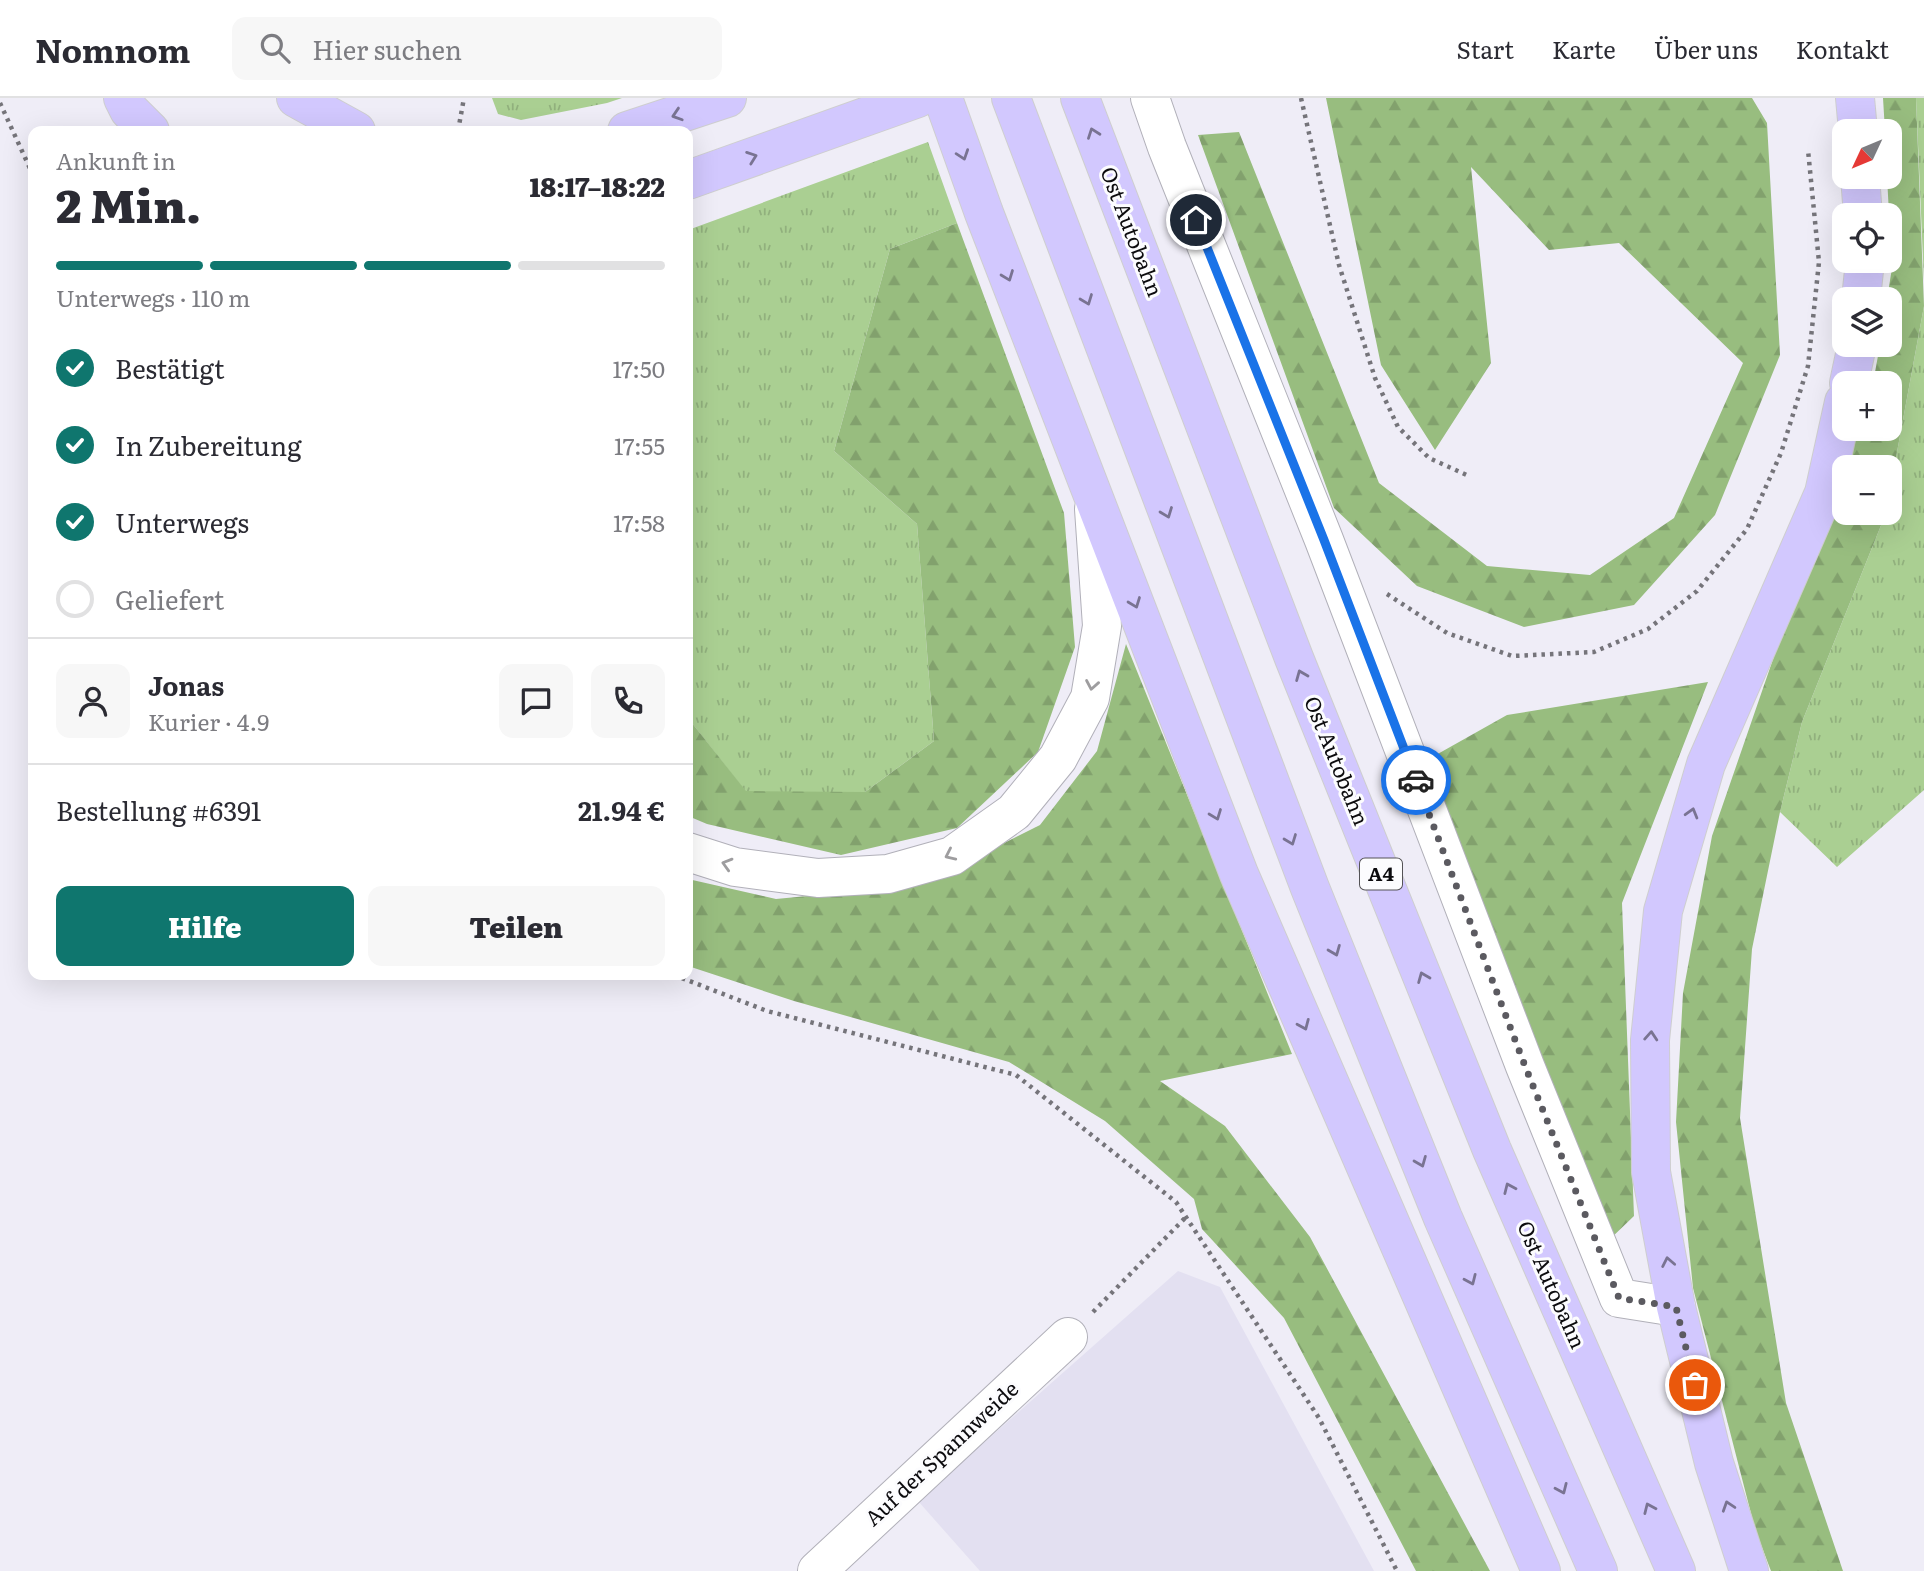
<!DOCTYPE html>
<html lang="de">
<meta charset="utf-8">
<style>
:root{--surface:#fff;--page:#f7f7f7;--text:#2b2b33;--muted:#7c7c81;--line:#e1e1e2;--accent:#0f766e}
body{margin:0;font-family:Literata,serif;background:var(--page);color:var(--text);height:100vh;display:flex;flex-direction:column;font-size:26px;white-space:nowrap}
*{box-sizing:border-box;margin:0}
p{font-size:23px;color:var(--muted)}
.icon{flex:none;width:38px;height:38px;fill:none;stroke:currentColor;stroke-width:2;stroke-linecap:round;stroke-linejoin:round}
.map{position:relative;flex:1;overflow:hidden}
.side{position:absolute;left:28px;top:28px;width:665px;height:854px;display:flex;flex-direction:column;background:var(--surface);border-radius:14px;box-shadow:0 7px 28px #0002}
.side>*{flex:none}
.needle{width:46px;rotate:226deg}
.tools{position:absolute;left:1832px;top:21px;display:grid;gap:14px}
.tools a{display:grid;place-items:center;width:70px;height:70px;border-radius:14px;background:var(--surface);box-shadow:0 7px 28px #0002;font-size:35px}
.pin{position:absolute;display:grid;place-items:center;width:60px;height:60px;color:#fff;margin:-30px;border:4px solid #fff;border-radius:50%;box-shadow:0 2px 7px #0007}
.courier{position:absolute;display:grid;place-items:center;width:70px;height:70px;margin:-35px;border:5px solid #1a73e8;border-radius:50%;background:#fff;color:#222;box-shadow:0 2px 9px #0007}
.headline em{font-style:normal;font-weight:800}
.headline div{display:flex;flex-direction:column-reverse}
.headline{display:flex;align-items:center;justify-content:space-between;height:119px;padding:0 28px}
h1{font-size:46px;font-weight:800;line-height:52px}
.bar{display:grid;grid-template-columns:repeat(4,1fr);gap:10px 7px;align-content:center;height:84px;padding:0 28px}
.bar i{height:9px;border-radius:5px;background:var(--line)}
.bar .selected{background:var(--accent)}
.bar p{grid-column:span 4}
.line{display:flex;align-items:center;gap:18px;padding:0 28px;border-top:2px solid var(--line)}
.line div{flex:1}
.round{display:grid;place-items:center;flex:none;width:74px;height:74px;border-radius:14px;background:var(--page)}
ol{padding:0 28px;list-style:none}
li{display:flex;align-items:center;gap:21px;height:77px}
li p{margin-inline-start:auto}
li .icon{padding:7px;border-radius:50%;background:var(--accent);color:#fff;stroke-width:4}
li:last-child{color:var(--muted)}
li i{width:38px;height:38px;border:4px solid var(--line);border-radius:50%}
.button{display:flex;gap:14px;margin-top:auto;padding:14px 28px}
.button a{flex:1;height:80px;border-radius:14px;background:var(--accent);color:#fff;font-size:28px;font-weight:800;line-height:80px;text-align:center}
.button a+a{background:var(--page);color:var(--text)}
header{display:flex;align-items:center;gap:42px;box-sizing:border-box;height:98px;padding:0 35px;background:var(--surface);border-bottom:2px solid var(--line)}
header strong{font-size:33px}
nav{display:flex;gap:38px;margin-inline-start:auto;font-size:24px}
.search{width:490px;height:63px;background:var(--page);display:flex;align-items:center;gap:18px;box-sizing:border-box;padding:0 24px;border-radius:14px;color:var(--muted);font-size:26px}
.map>svg:first-child{display:block}
</style>
<header>
<strong>Nomnom</strong>
<div class="search"><svg class="icon" aria-label="search" viewBox="0 0 24 24"><circle cx="10" cy="10" r="6"/><path d="M15 15l6 6"/></svg>Hier suchen</div>
<nav><a>Start</a><a>Karte</a><a>Über uns</a><a>Kontakt</a></nav>
</header>
<div class="map">
<svg width="1924" height="1473" viewBox="0 0 1924 1473">
<defs>
<pattern id="grass-tufts" width="24" height="20" patternUnits="userSpaceOnUse" patternTransform="scale(1.75)"><rect width="24" height="20" fill="#aacf92"/><path d="M3 7l-1-3M5 7V3M7 7l1-3M15 17l-1-3M17 17v-4M19 17l1-3" fill="none" stroke="#91b07d"/></pattern>
<pattern id="forest-firs" width="22" height="20" patternUnits="userSpaceOnUse" patternTransform="scale(1.75)"><rect width="22" height="20" fill="#98bd7f"/><path d="M5 1l3.5 6h-7zM16 11l3.5 6h-7z" fill="#82a16d"/></pattern>
</defs>
<rect width="100%" height="100%" fill="#efedf7"/>
<path fill="#e3e0f1" d="M1178 1173 1220 1189 1374 1473H980L918 1403Z"/>
<path fill="url(#grass-tufts)" d="M492 0H622L607 5 521 22 498 16Z
M1916 0H1924V184Z
M928 44 957 125 890 151 834 353 917 426 934 643 865 694H746L688 620V132Z
M1924 208V692L1837 769 1780 714 1802 624 1886 415H1890V392Z"/>
<path fill="url(#forest-firs)" d="M1326 0H1752L1767 25 1780 257 1715 417 1634 507 1524 529 1417 488 1334 410 1198 37 1239 34 1379 385 1487 468 1590 477 1674 420 1743 265 1619 145 1549 152 1471 69 1491 265 1435 352 1381 267Z
M1883 0H1916L1924 208 1890 392V369H1844V415H1886L1802 624 1780 714 1752 851 1740 1020 1786 1305 1843 1473H1771L1755 1431 1693 1190 1676 1024 1683 895 1712 738 1789 515 1856 331H1890V285H1873L1880 247H1890V201H1887L1892 170 1887 79H1890V33H1885Z
M957 125 1064 415 1075 549 1038 654 957 730 841 757 707 726 688 718V620L746 693 865 694 934 643 917 426 834 353 890 151Z
M1126 546 1292 956 1160 983 1225 1028 1310 1139 1490 1473H1416L1284 1220 1202 1131 1194 1101 1105 1023 1009 964 794 903 688 868V781L776 801 921 787 1040 727 1097 653Z
M1708 584 1622 805 1634 1118 1608 1143 1427 662 1507 617Z"/>
<g fill="none" stroke-linecap="round" stroke-linejoin="round">
<defs>
<path id="minor" d="M1150 0 1167 49 1324 442 1525 968 1619 1200 1676 1209
M688 754 735 769 818 780 888 776 952 758 1014 714 1058 660 1090 600 1102 528 1094 411
M817 1473 1068 1239"/>
<path id="highway" d="M123 0 129 12 150 33
M296 0 356 33
M943 0 984 115 1239 776 1541 1473
M1011 0 1310 790 1443 1120 1598 1473
M1080 0 1294 560 1492 1052 1676 1473
M1855 0 1858 33
M627 33 727 0
M1860 79 1863 117
M688 82 918 0
M1861 201 1865 163
M1849 285 1857 247
M1749 1473 1714 1365 1676 1209 1651 1074 1650 942 1663 813 1706 666 1824 395 1844 304"/>
</defs>
<use href="#minor" stroke="#b1b0b9" stroke-width="40"/>
<use href="#highway" stroke="#cececf" stroke-width="40"/>
<path stroke="#75747a" stroke-width="4.5" stroke-dasharray="3.5 5" stroke-linecap="butt" d="M1301 0 1339 167 1375 280 1398 329 1429 360 1469 378
M0 5 33 77
M458 33 464 0
M1387 496 1447 535 1512 558 1594 554 1648 531 1697 493 1747 431 1781 355 1808 268 1819 164 1808 52
M674 877 767 913 1016 977 1176 1104 1319 1320 1397 1473
M1093 1214 1185 1120"/>
<use href="#minor" stroke="#fff" stroke-width="38"/>
<use href="#highway" stroke="#d2c8fe" stroke-width="38"/>
</g>
<defs><path id="oneway-chevron" d="M-2-3.5L2.5 0L-2 3.5" fill="none" stroke-width="1.6" stroke-linecap="round" stroke-linejoin="round" transform="scale(1.75)"/></defs>
<g stroke="#797392">
<use href="#oneway-chevron" transform="translate(677 17) rotate(162)"/>
<use href="#oneway-chevron" transform="translate(1093 35) rotate(-110)"/>
<use href="#oneway-chevron" transform="translate(963 57) rotate(71)"/>
<use href="#oneway-chevron" transform="translate(752 59) rotate(-20)"/>
<use href="#oneway-chevron" transform="translate(1008 178) rotate(69)"/>
<use href="#oneway-chevron" transform="translate(1087 202) rotate(69)"/>
<use href="#oneway-chevron" transform="translate(1167 415) rotate(69)"/>
<use href="#oneway-chevron" transform="translate(1135 505) rotate(69)"/>
<use href="#oneway-chevron" transform="translate(1301 577) rotate(-112)"/>
<use href="#oneway-chevron" transform="translate(1692 715) rotate(-74)"/>
<use href="#oneway-chevron" transform="translate(1216 717) rotate(69)"/>
<use href="#oneway-chevron" transform="translate(1291 742) rotate(69)"/>
<use href="#oneway-chevron" transform="translate(1335 853) rotate(68)"/>
<use href="#oneway-chevron" transform="translate(1423 879) rotate(-112)"/>
<use href="#oneway-chevron" transform="translate(1304 927) rotate(67)"/>
<use href="#oneway-chevron" transform="translate(1651 938) rotate(-86)"/>
<use href="#oneway-chevron" transform="translate(1421 1064) rotate(68)"/>
<use href="#oneway-chevron" transform="translate(1509 1090) rotate(-114)"/>
<use href="#oneway-chevron" transform="translate(1668 1164) rotate(-101)"/>
<use href="#oneway-chevron" transform="translate(1471 1182) rotate(66)"/>
<use href="#oneway-chevron" transform="translate(1562 1391) rotate(66)"/>
<use href="#oneway-chevron" transform="translate(1728 1408) rotate(-108)"/>
<use href="#oneway-chevron" transform="translate(1649 1410) rotate(-114)"/>
</g>
<g stroke="#9e9d9f">
<use href="#oneway-chevron" transform="translate(1092 587) rotate(100)"/>
<use href="#oneway-chevron" transform="translate(950 757) rotate(155)"/>
<use href="#oneway-chevron" transform="translate(727 766) rotate(-164)"/>
</g>
<g fill="none" stroke-linecap="round" stroke-linejoin="round">
<path stroke="#5b5a60" stroke-width="7" stroke-dasharray="0 12.6" d="M1416 682 1525 968 1619 1200 1676 1209 1695 1287"/>
<path stroke="#1a73e8" stroke-width="9" d="M1196 122 1324 442 1416 682"/>
</g>
<g text-anchor="middle" stroke-width="6" stroke-linejoin="round" paint-order="stroke">
<rect fill="#fcfcfe" stroke="#545356" stroke-width="2" x="1360" y="760.5" width="42" height="31" rx="5"/>
<g font-size="19" font-weight="bold" fill="#0c0b0e">
<text x="1381" y="783">A4</text>
</g>
<g font-size="21" fill="#0c0b0e" stroke="#fcfcfe">
<text transform="translate(1131 134) rotate(69)" y="7">Ost Autobahn</text>
<text transform="translate(1336 663) rotate(68)" y="7">Ost Autobahn</text>
<text transform="translate(1551 1187) rotate(66)" y="7">Ost Autobahn</text>
<text transform="translate(942 1356) rotate(-43)" y="7">Auf der Spannweide</text>
</g>
</g>
</svg>
<div class="tools">
<a><svg class="needle" viewBox="-14 -14 28 28"><path d="M0-13l5 13h-10z" fill="#e53935"/><path d="M0 13l5-13h-10z" fill="#7c7c81"/></svg></a>
<a><svg class="icon" aria-label="locate" viewBox="0 0 24 24"><circle cx="12" cy="12" r="6"/><path d="M12 2v4M12 18v4M2 12h4M18 12h4"/></svg></a>
<a><svg class="icon" aria-label="layers" viewBox="0 0 24 24"><path d="M12 4l9 5-9 5-9-5zM3 14l9 5 9-5"/></svg></a>
<a>+</a>
<a>−</a>
</div>
<div class="pin" style="left:1695px;top:1287px;background:#ea580c"><svg class="icon" aria-label="bag" viewBox="0 0 24 24"><path d="M5 8h14l-1 12H6zM9 8a3 3 0 0 1 6 0"/></svg></div>
<div class="pin" style="left:1196px;top:122px;background:#1f2937"><svg class="icon" aria-label="home" viewBox="0 0 24 24"><path d="M3 11l9-7 9 7M6 9v11h12V9"/></svg></div>
<div class="courier" style="left:1416px;top:682px"><svg class="icon" aria-label="car" viewBox="0 0 24 24"><path d="M5 17H2v-5l4-1 3-4h7l3 4 3 1v5h-3M9 17h6M6 11h13"/><circle cx="7" cy="17" r="2"/><circle cx="17" cy="17" r="2"/></svg></div>
<section class="side">
<div class="headline"><div><h1>2 Min.</h1><p>Ankunft in</p></div><em>18:17–18:22</em></div>
<div class="bar"><i class="selected"></i><i class="selected"></i><i class="selected"></i><i></i><p>Unterwegs · 110 m</p></div>
<ol>
<li><svg class="icon" aria-label="check" viewBox="0 0 24 24"><path d="M5 12l5 5 9-10"/></svg>Bestätigt<p>17:50</p></li>
<li><svg class="icon" aria-label="check" viewBox="0 0 24 24"><path d="M5 12l5 5 9-10"/></svg>In Zubereitung<p>17:55</p></li>
<li><svg class="icon" aria-label="check" viewBox="0 0 24 24"><path d="M5 12l5 5 9-10"/></svg>Unterwegs<p>17:58</p></li>
<li><i></i>Geliefert</li>
</ol>
<div class="line" style="height:126px"><a class="round"><svg class="icon" aria-label="person" viewBox="0 0 24 24"><circle cx="12" cy="8" r="4"/><path d="M4 21q1-7 8-7t8 7"/></svg></a><div><b>Jonas</b><p>Kurier · 4.9</p></div><a class="round"><svg class="icon" aria-label="chat" viewBox="0 0 24 24"><path d="M4 5h16v11H9l-5 4z"/></svg></a><a class="round"><svg class="icon" aria-label="phone" viewBox="0 0 24 24"><path d="M5 4h4l2 5-3 2q2 4 5 5l2-3 5 2v4C11 20 4 13 5 4z"/></svg></a></div>
<div class="line" style="height:91px"><div>Bestellung #6391</div><b>21.94 €</b></div>
<div class="button"><a>Hilfe</a><a>Teilen</a></div>
</section>
</div>
